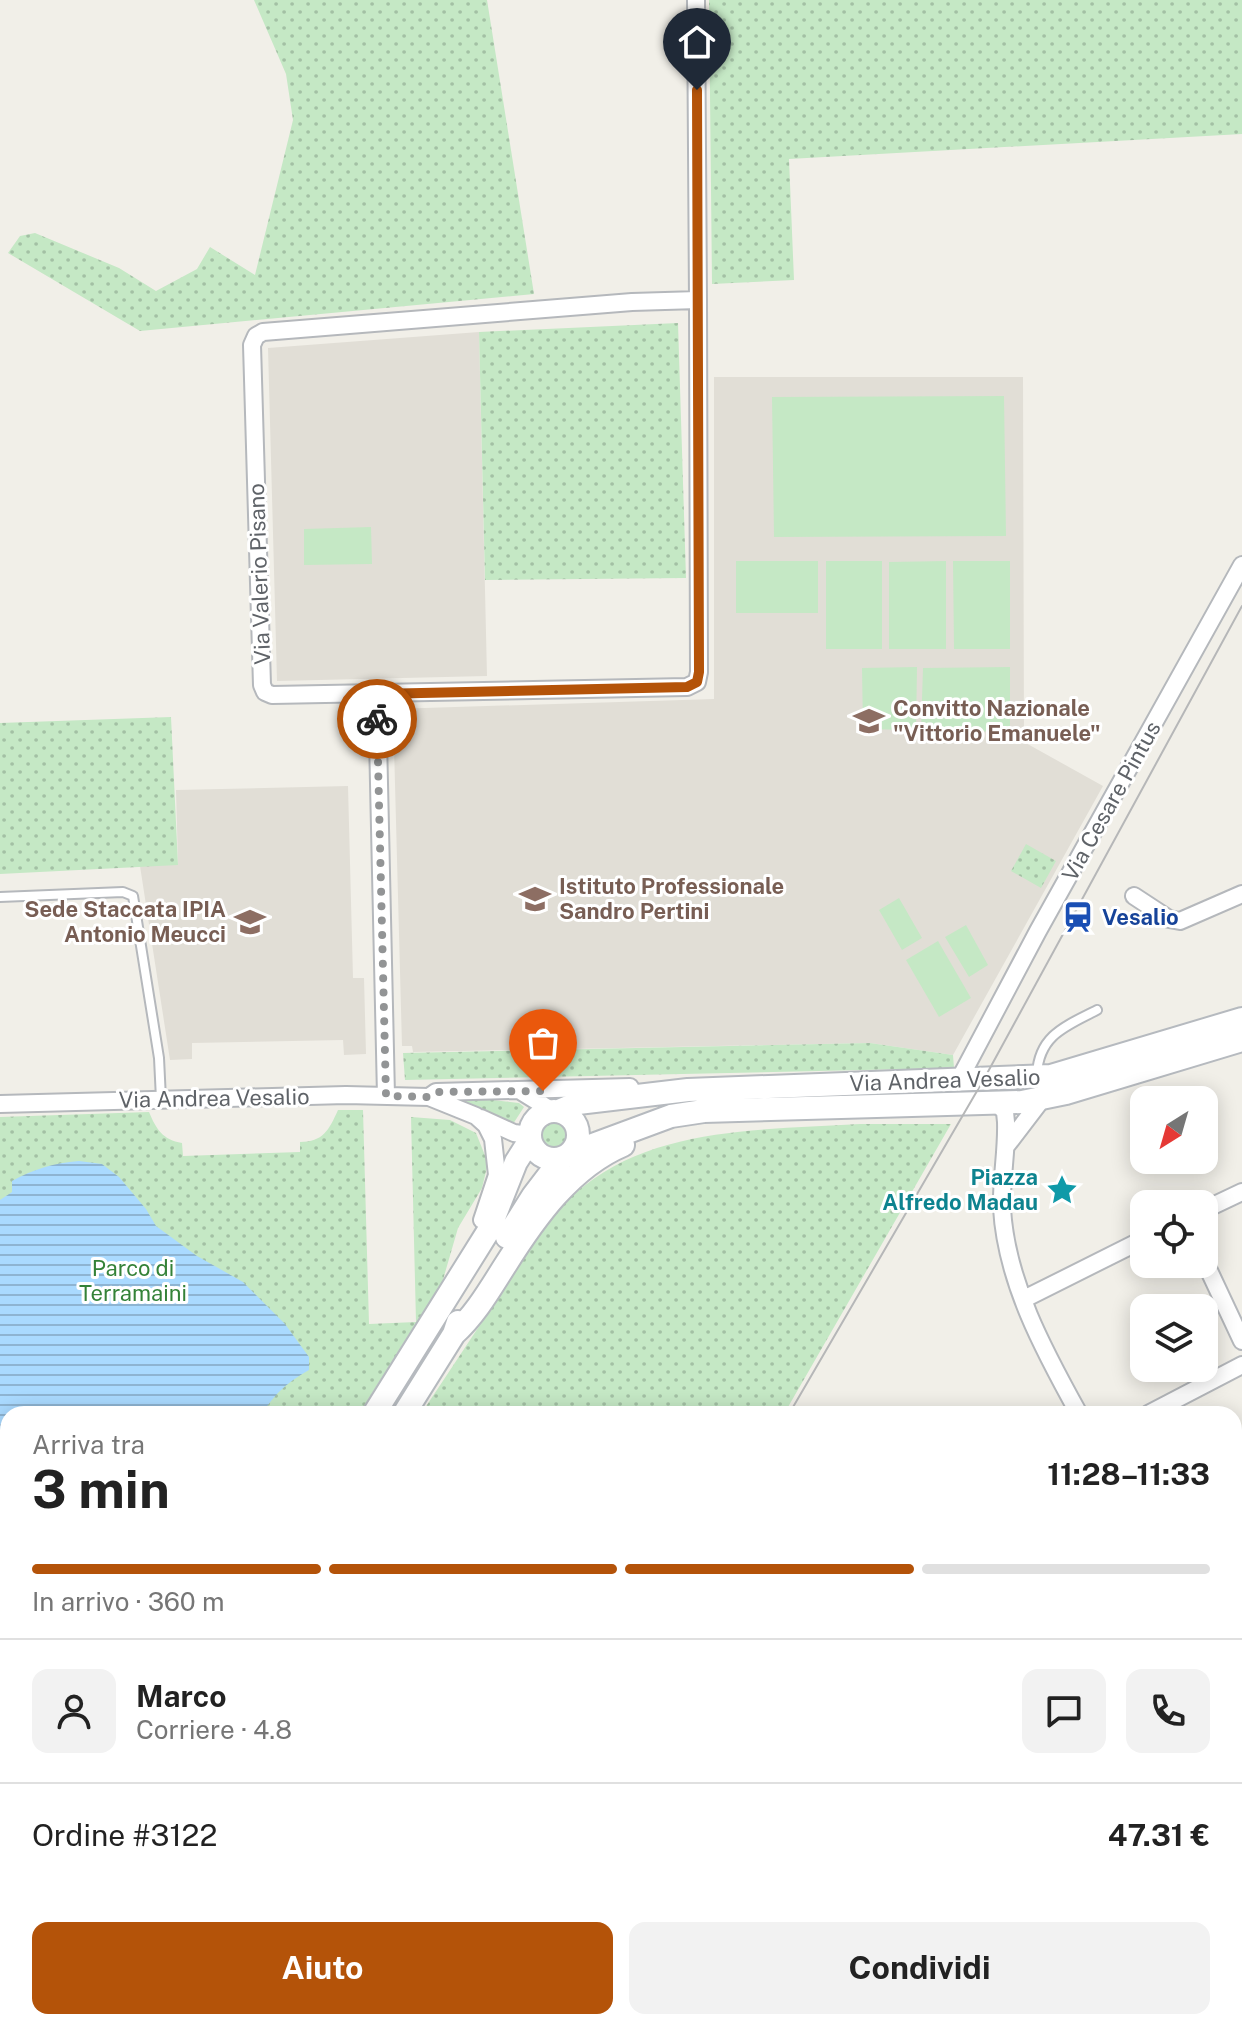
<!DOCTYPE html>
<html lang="it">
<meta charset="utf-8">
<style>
:root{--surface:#fff;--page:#f2f2f2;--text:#222;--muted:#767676;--line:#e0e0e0;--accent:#b45309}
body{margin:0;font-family:"Public Sans",sans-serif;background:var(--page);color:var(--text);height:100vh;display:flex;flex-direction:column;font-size:30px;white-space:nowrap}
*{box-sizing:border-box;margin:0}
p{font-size:26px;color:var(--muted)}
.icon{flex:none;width:44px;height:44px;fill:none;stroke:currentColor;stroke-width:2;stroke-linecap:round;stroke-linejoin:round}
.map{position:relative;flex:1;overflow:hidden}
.panel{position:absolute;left:0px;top:1406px;width:1242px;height:624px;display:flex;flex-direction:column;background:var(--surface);border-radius:24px 24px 0 0;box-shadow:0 4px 20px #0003}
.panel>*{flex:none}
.needle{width:52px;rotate:217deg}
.controls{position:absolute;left:1130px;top:1086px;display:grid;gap:16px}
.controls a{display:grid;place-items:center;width:88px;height:88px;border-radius:16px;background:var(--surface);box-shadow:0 4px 20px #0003;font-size:40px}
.pin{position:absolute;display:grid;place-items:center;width:68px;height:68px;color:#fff;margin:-82px -34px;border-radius:50% 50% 50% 0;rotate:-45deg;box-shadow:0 0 8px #0007}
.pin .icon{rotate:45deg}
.courier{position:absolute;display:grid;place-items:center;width:80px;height:80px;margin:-40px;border:6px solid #b45309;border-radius:50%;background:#fff;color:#222;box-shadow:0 2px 10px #0007}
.summary em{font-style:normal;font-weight:700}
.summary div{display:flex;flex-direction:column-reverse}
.summary{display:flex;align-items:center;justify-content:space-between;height:136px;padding:0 32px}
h1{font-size:52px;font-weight:700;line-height:60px}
.bar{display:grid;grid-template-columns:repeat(4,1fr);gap:12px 8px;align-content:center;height:96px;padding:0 32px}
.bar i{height:10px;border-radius:6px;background:var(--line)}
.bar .selected{background:var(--accent)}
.bar p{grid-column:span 4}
.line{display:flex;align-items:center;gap:20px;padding:0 32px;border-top:2px solid var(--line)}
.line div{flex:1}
.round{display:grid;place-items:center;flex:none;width:84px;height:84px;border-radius:16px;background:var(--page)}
.cta{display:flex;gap:16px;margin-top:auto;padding:16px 32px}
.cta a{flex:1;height:92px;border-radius:16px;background:var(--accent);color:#fff;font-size:32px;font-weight:700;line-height:92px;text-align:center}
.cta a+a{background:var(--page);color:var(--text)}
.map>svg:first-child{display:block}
</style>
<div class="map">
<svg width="1242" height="2030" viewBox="0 0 1242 2030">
<defs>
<pattern id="grass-dots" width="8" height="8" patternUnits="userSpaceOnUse" patternTransform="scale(2)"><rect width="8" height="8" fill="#c5e8c5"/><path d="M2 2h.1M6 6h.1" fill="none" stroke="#a3c0a4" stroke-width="1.8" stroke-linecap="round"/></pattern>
<pattern id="water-rules" width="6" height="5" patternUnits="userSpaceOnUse" patternTransform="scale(2)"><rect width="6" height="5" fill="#aadaff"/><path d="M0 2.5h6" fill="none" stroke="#8eb4d2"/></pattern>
</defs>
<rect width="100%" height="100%" fill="#f1efe8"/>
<path fill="#fef7e0" d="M107 2022H483L480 2030H106Z"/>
<path fill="#e1ded6" d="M479 332 487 676 277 681 268 348Z
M714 377H1023L1024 742 1103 786 953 1055 870 1043 413 1052 412 1046H402L393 709 714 699Z
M348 786 353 978H364L366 1054 344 1055 343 1040 192 1043V1059L170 1060 140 866 178 864 176 790Z"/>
<path fill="url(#grass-dots)" d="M254 0H487L534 294 140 331 8 253 20 236 35 233 119 268 156 291 197 269 210 247 255 275 293 120 286 74Z
M709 0H1242V134L789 159 794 280 712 284Z
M678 323 686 578 485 580 479 332Z
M171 717 178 865 0 874V723Z
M1026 844 1056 861 1041 888 1011 871Z
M870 1043 953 1055 954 1068 405 1080 403 1053Z
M451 1095 519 1103 524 1107 513 1124Z
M338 1110H363L369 1324 416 1322 411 1117 450 1120 476 1133 488 1163 482 1188 458 1228 440 1290 416 1323 359 1414H8V2014L4 2030H0V1117L149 1112C156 1129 163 1140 182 1143L183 1156 300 1152V1142C323 1142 329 1130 338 1110Z
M530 1135a24 24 0 1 1 48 0a24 24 0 1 1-48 0Z
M860 1124H951L784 1414H421L542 1231C555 1215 567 1199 584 1186 659 1126 768 1130 860 1124Z"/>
<path fill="#c5e8c5" d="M1004 396 1006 536 774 537 772 397Z
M371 527 372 564 304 565V529Z
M736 561H818V613H736Z
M826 561H882V649H826Z
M946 561V649H889V562Z
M953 561H1010V649H954Z
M917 667 916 730 863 729 862 668Z
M1010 667V732L921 730 923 668Z
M899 898 922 938 902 950 879 910Z
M966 925 988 965 969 977 945 937Z
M938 941 971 998 939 1017 906 960Z"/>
<path fill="url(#water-rules)" d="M79 1161 102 1164 119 1177 146 1209 156 1226 197 1256 243 1282 285 1324 309 1357V1370C288 1382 275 1393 262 1414H8V1717L0 1720V1200L12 1192V1181C34 1169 54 1163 79 1161Z"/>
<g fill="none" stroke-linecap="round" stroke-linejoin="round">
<defs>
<path id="service" d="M0 897 123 892 133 896 159 1058 161 1099
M1037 1074C1039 1035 1066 1026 1097 1010
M13 2030 15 2022
M51 2030 53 2022
M125 2030 126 2022
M282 2030 283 2022
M323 2030 324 2022
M450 2030 456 2022"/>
<path id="minor" d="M696 0 698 300
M698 300 699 672 697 682 687 687 272 695 265 692 262 685 252 345 256 336 263 332 632 302Z
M377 694 386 1096
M1134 896 1169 919 1180 921 1242 894
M959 1080 1038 931 1242 565
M522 1092 551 1110
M429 1097 436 1092 630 1087
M997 1103 1005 1112 1006 1122C1007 1151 1001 1179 1002 1208 1006 1281 1044 1351 1079 1414
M0 1104 346 1095 429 1097 476 1116 486 1125 493 1139 497 1175 482 1220
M481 1118 514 1133 529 1135
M1007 1145 1043 1098
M1204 1210 1242 1192
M1204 1260 1242 1341
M1024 1299 1144 1239
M1148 1414 1242 1365
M1234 1535 1242 1532
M1234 1594 1242 1604
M1234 1876 1242 1911
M882 2022 883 2030
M591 2030 593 2022
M677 2030 680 2022
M781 2030 825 2022"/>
<path id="secondary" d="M530 1135a24 24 0 1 1 48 0a24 24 0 1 1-48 0Z
M559 1111 578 1103 688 1090 1051 1076 1242 1019
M574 1148 590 1146 671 1116 704 1111 1022 1102 1066 1093 1242 1040
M507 1237 533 1196 562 1158
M454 1334C476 1314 490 1289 506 1264 535 1218 571 1167 623 1145
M374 1414 489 1230 516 1162 530 1140
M404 1414 454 1334 458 1322
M38 2030 40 2022
M69 2030 71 2022"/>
</defs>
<use href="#service" stroke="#b5b8bc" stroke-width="12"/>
<use href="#minor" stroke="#b5b8bc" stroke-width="20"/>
<use href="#secondary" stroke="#b6babf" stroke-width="26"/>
<use href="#service" stroke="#fff" stroke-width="8"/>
<use href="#minor" stroke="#fff" stroke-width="16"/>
<use href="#secondary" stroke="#fff" stroke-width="22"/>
<path stroke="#b6b7b8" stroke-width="2" d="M789 1414 984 1079 1242 606
M489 2030 491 2022
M501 2030 504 2022"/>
</g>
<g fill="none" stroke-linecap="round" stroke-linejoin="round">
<path stroke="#929495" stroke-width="8" stroke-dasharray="0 14.4" d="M377 719 386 1096 429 1097 436 1092 543 1091"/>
<path stroke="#b45309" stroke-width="10" d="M377 719V694L687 687 697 682 699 672 697 90"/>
</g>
<defs>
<symbol id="school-bare" viewBox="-9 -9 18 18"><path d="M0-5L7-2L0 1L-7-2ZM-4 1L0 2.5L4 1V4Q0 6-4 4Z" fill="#8d6e63" stroke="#fff" stroke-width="2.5" paint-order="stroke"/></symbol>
<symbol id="station-bare" viewBox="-9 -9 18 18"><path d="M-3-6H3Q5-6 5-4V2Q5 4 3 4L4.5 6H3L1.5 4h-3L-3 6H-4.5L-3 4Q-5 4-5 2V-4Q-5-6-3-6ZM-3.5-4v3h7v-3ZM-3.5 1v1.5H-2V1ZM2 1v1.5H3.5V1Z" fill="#1a4fb4" stroke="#fff" stroke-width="2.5" paint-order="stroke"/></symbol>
<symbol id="sight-bare" viewBox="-9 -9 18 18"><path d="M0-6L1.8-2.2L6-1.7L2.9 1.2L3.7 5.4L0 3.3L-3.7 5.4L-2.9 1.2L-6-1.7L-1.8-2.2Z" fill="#0f9aa8" stroke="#fff" stroke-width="2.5" paint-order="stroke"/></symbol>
</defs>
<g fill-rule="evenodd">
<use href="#school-bare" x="847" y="699" width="44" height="44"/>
<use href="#school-bare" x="513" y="877" width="44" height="44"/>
<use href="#station-bare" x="1056" y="895" width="44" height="44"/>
<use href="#school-bare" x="228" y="900" width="44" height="44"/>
<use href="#sight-bare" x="1040" y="1168" width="44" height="44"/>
</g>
<g text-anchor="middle" stroke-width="6" stroke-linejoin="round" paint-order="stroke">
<g font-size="22" fill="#5f6368" stroke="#fff">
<text transform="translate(259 574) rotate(-92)" y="8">Via Valerio Pisano</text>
<text transform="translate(1111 801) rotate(-61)" y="8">Via Cesare Pintus</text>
<text transform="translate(945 1080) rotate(-2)" y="8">Via Andrea Vesalio</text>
<text transform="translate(214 1098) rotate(-1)" y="8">Via Andrea Vesalio</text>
</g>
<g font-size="22" font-weight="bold" fill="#785e54" stroke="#fff" text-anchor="start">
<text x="893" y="716">Convitto Nazionale<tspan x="893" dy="25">"Vittorio Emanuele"</tspan></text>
<text x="559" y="894">Istituto Professionale<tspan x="559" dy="25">Sandro Pertini</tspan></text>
<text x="226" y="917" text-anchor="end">Sede Staccata IPIA<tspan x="226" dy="25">Antonio Meucci</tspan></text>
</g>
<g font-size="22" font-weight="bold" fill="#164399" stroke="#fff" text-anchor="start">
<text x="1102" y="925">Vesalio</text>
</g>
<g font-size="22" font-weight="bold" fill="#0d838f" stroke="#fff" text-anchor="end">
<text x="1038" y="1185">Piazza<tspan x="1038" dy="25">Alfredo Madau</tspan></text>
</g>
<g font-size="22" fill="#348238" stroke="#fff">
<text x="133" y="1276">Parco di<tspan x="133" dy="25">Terramaini</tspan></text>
</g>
</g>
</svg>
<div class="controls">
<a><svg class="needle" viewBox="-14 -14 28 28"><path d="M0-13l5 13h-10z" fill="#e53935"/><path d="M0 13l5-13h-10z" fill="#767676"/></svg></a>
<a><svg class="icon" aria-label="locate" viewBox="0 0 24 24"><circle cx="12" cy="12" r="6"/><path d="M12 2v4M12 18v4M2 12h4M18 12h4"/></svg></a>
<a><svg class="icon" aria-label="layers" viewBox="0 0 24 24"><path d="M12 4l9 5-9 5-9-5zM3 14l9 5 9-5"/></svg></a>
</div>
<div class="pin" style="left:543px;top:1091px;background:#ea580c"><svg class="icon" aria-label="bag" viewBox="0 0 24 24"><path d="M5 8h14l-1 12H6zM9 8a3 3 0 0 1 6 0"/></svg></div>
<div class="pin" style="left:697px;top:90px;background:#1f2937"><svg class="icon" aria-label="home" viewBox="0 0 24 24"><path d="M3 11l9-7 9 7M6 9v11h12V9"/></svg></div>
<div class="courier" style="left:377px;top:719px"><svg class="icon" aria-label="bike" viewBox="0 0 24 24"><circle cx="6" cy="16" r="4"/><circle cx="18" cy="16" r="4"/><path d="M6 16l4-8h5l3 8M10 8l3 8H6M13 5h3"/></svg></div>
<section class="panel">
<div class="summary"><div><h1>3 min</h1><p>Arriva tra</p></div><em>11:28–11:33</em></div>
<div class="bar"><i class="selected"></i><i class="selected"></i><i class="selected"></i><i></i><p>In arrivo · 360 m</p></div>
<div class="line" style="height:144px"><a class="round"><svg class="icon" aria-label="person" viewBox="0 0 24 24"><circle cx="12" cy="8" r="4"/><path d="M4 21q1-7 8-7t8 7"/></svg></a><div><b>Marco</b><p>Corriere · 4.8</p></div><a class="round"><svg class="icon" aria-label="chat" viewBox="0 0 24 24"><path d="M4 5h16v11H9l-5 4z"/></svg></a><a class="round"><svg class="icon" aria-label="phone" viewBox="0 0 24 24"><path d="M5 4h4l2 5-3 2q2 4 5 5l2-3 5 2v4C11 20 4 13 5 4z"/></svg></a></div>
<div class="line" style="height:104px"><div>Ordine #3122</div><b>47.31 €</b></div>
<div class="cta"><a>Aiuto</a><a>Condividi</a></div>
</section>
</div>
